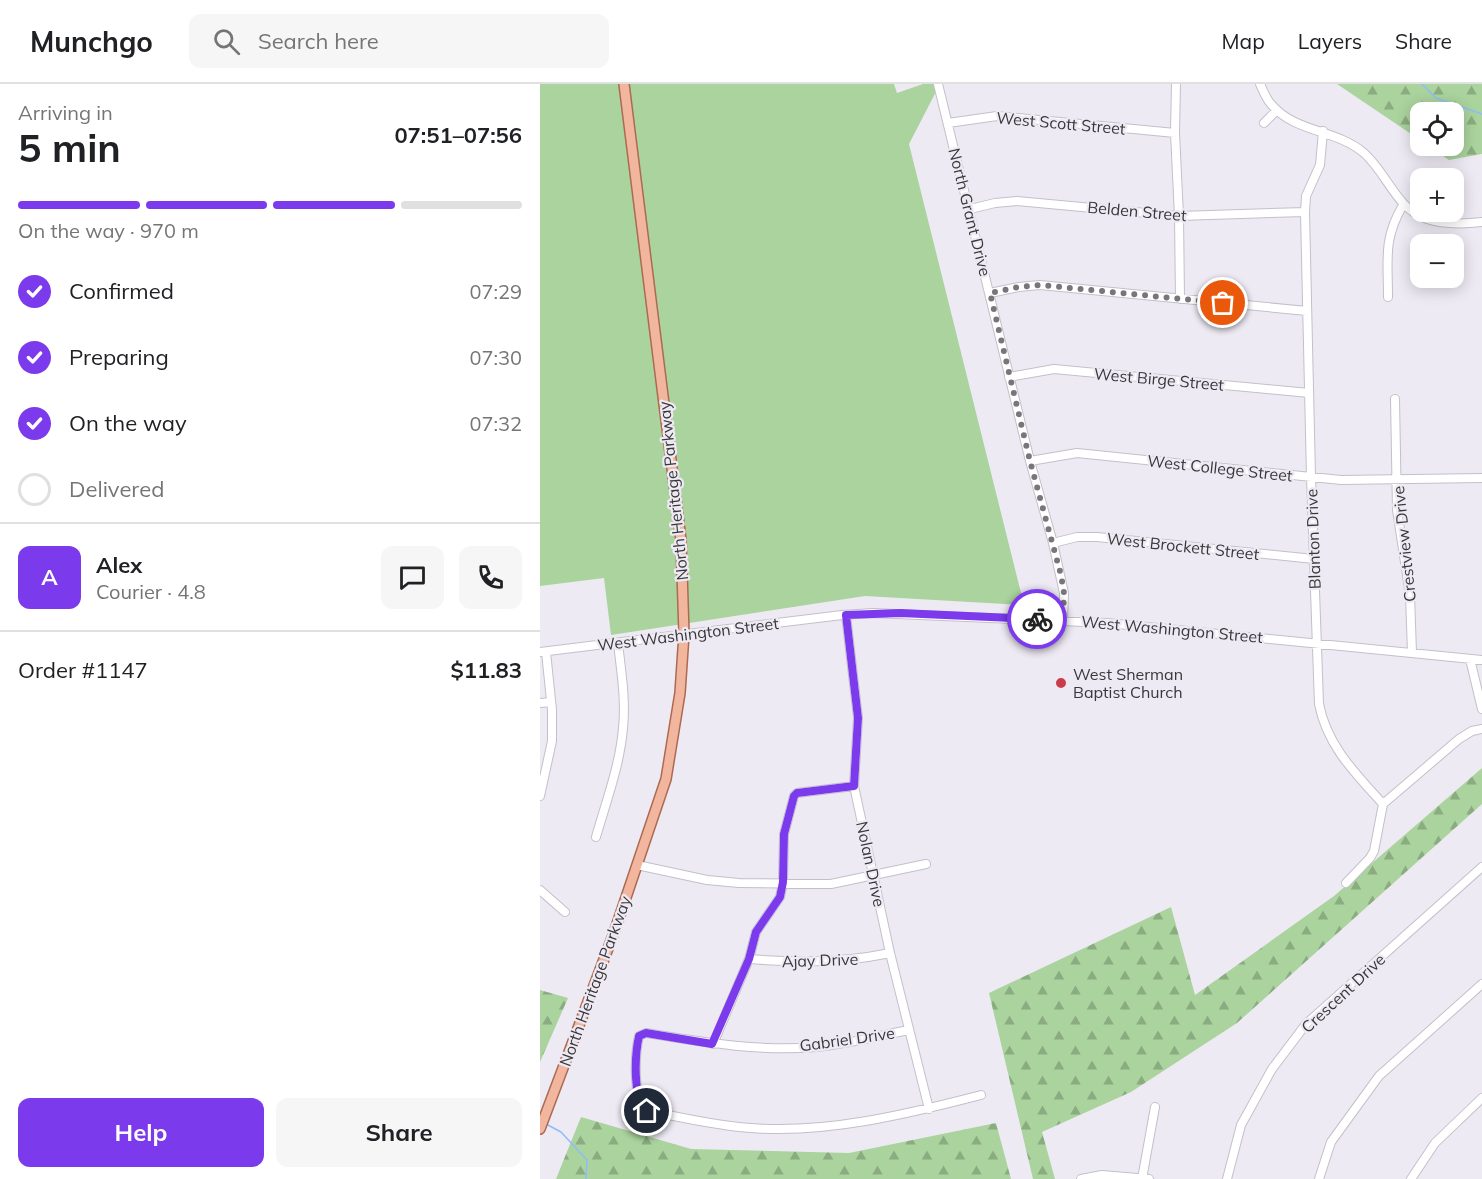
<!DOCTYPE html>
<meta charset="utf-8">
<style>
:root{--surface:#fff;--page:#f6f6f6;--text:#202124;--muted:#757577;--line:#e0e0e0;--accent:#7c3aed}
body{margin:0;font-family:Mulish,sans-serif;background:var(--page);color:var(--text);height:100vh;display:flex;flex-direction:column;font-size:22px;white-space:nowrap}
*{box-sizing:border-box;margin:0}
p{font-size:20px;color:var(--muted)}
.icon{flex:none;width:33px;height:33px;fill:none;stroke:currentColor;stroke-width:2;stroke-linecap:round;stroke-linejoin:round}
.map{position:relative;flex:1;overflow:hidden}
.drawer{display:flex;flex-direction:column;background:var(--surface);width:540px}
.drawer>*{flex:none}
.fabs{position:absolute;left:870px;top:18px;display:grid;gap:12px}
.fabs a{display:grid;place-items:center;width:54px;height:54px;border-radius:12px;background:var(--surface);box-shadow:0 3px 15px #0003;font-size:30px}
.pin{position:absolute;display:grid;place-items:center;width:51px;height:51px;color:#fff;margin:-26px;border:3px solid #fff;border-radius:50%;box-shadow:0 2px 6px #0007}
.courier{position:absolute;display:grid;place-items:center;width:60px;height:60px;margin:-30px;border:4px solid #7c3aed;border-radius:50%;background:#fff;color:#222;box-shadow:0 2px 8px #0007}
.overview em{font-style:normal;font-weight:700}
.overview div{display:flex;flex-direction:column-reverse}
.overview{display:flex;align-items:center;justify-content:space-between;height:102px;padding:0 18px}
h1{font-size:39px;font-weight:700;line-height:45px}
.bar{display:grid;grid-template-columns:repeat(4,1fr);gap:9px 6px;align-content:center;height:72px;padding:0 18px}
.bar i{height:8px;border-radius:4px;background:var(--line)}
.bar .active{background:var(--accent)}
.bar p{grid-column:span 4}
.line{display:flex;align-items:center;gap:15px;padding:0 18px;border-top:2px solid var(--line)}
.line div{flex:1}
.round{display:grid;place-items:center;flex:none;width:63px;height:63px;border-radius:12px;background:var(--page)}
ol{padding:0 18px;list-style:none}
li{display:flex;align-items:center;gap:18px;height:66px}
li p{margin-inline-start:auto}
li .icon{padding:6px;border-radius:50%;background:var(--accent);color:#fff;stroke-width:4}
li:last-child{color:var(--muted)}
li i{width:33px;height:33px;border:3px solid var(--line);border-radius:50%}
.cta{display:flex;gap:12px;margin-top:auto;padding:12px 18px}
.cta a{flex:1;height:69px;border-radius:12px;background:var(--accent);color:#fff;font-size:24px;font-weight:700;line-height:69px;text-align:center}
.cta a+a{background:var(--page);color:var(--text)}
header{display:flex;align-items:center;gap:36px;box-sizing:border-box;height:84px;padding:0 30px;background:var(--surface);border-bottom:2px solid var(--line)}
header strong{font-size:28px}
nav{display:flex;gap:33px;margin-inline-start:auto;font-size:21px}
.search{width:420px;height:54px;background:var(--page);display:flex;align-items:center;gap:15px;box-sizing:border-box;padding:0 21px;border-radius:12px;color:var(--muted);font-size:22px}
main{display:flex;flex:1;min-height:0}
.map>svg:first-child{display:block}
</style>
<header>
<strong>Munchgo</strong>
<div class="search"><svg class="icon" aria-label="search" viewBox="0 0 24 24"><circle cx="10" cy="10" r="6"/><path d="M15 15l6 6"/></svg>Search here</div>
<nav><a>Map</a><a>Layers</a><a>Share</a></nav>
</header>
<main>
<section class="drawer">
<div class="overview"><div><h1>5 min</h1><p>Arriving in</p></div><em>07:51–07:56</em></div>
<div class="bar"><i class="active"></i><i class="active"></i><i class="active"></i><i></i><p>On the way · 970 m</p></div>
<ol>
<li><svg class="icon" aria-label="check" viewBox="0 0 24 24"><path d="M5 12l5 5 9-10"/></svg>Confirmed<p>07:29</p></li>
<li><svg class="icon" aria-label="check" viewBox="0 0 24 24"><path d="M5 12l5 5 9-10"/></svg>Preparing<p>07:30</p></li>
<li><svg class="icon" aria-label="check" viewBox="0 0 24 24"><path d="M5 12l5 5 9-10"/></svg>On the way<p>07:32</p></li>
<li><i></i>Delivered</li>
</ol>
<div class="line" style="height:108px"><b class="round" style="background:var(--accent);color:#fff">A</b><div><b>Alex</b><p>Courier · 4.8</p></div><a class="round"><svg class="icon" aria-label="chat" viewBox="0 0 24 24"><path d="M4 5h16v11H9l-5 4z"/></svg></a><a class="round"><svg class="icon" aria-label="phone" viewBox="0 0 24 24"><path d="M5 4h4l2 5-3 2q2 4 5 5l2-3 5 2v4C11 20 4 13 5 4z"/></svg></a></div>
<div class="line" style="height:78px"><div>Order #1147</div><b>$11.83</b></div>
<div class="cta"><a>Help</a><a>Share</a></div>
</section>
<div class="map">
<svg width="942" height="1095" viewBox="0 0 942 1095">
<defs>
<pattern id="forest-firs" width="22" height="20" patternUnits="userSpaceOnUse" patternTransform="scale(1.5)"><rect width="22" height="20" fill="#aad39d"/><path d="M5 1l3.5 6h-7zM16 11l3.5 6h-7z" fill="#8bac81"/></pattern>
</defs>
<rect width="100%" height="100%" fill="#eeeaf4"/>
<path fill="#aad39d" d="M0 0H354L357 9 383 0H400L369 60 484 521 325 512 71 551 64 494 0 502Z"/>
<path fill="url(#forest-firs)" d="M797 0H942V70L909 76 888 62H914V28H880V56Z
M942 684V720L697 939 591 1008 502 1048 515 1095H493L449 909 631 823 655 911 794 812Z
M0 906 28 914 0 978Z
M41 1033 151 1065 309 1069 456 1039 471 1095H16Z"/>
<g fill="none" stroke-linecap="round" stroke-linejoin="round">
<path stroke="#8ebcfb" stroke-width="1.5" d="M882 0 896 14 942 30
M6 1040 21 1048 47 1076 46 1095"/>
<defs>
<path id="minor" d="M398 0 490 377 513 459 524 509 523 536
M636 0 635 49 639 132 640 215
M720 0C723 6 726 15 731 20 755 49 796 45 824 69 847 89 856 125 887 135 905 141 924 140 942 138
M408 39 457 32 635 49
M724 39 737 26
M783 47 780 81 766 112 765 128 771 393 779 620C787 662 816 690 843 720
M430 125 455 119 477 117 639 132 765 128
M450 209 479 203 500 201 767 227
M848 213C848 175 843 155 863 121
M469 293 514 285 769 309
M855 315 857 426 870 511 872 569
M490 377 537 369 801 396 942 394
M513 459 537 453H557L774 475
M306 531 318 634 314 702 350 869 389 1025
M0 568 302 531 333 529 567 539 942 576
M930 575 942 625
M0 619 11 618
M0 712 12 657V626L6 568
M843 720 919 655 932 647 942 645
M56 753C66 718 80 681 83 644 86 615 81 587 78 559
M97 781 167 796 199 799 291 800 386 780
M806 799 830 774 834 767 843 720
M0 806 25 828
M209 875C256 879 303 879 350 869
M369 946C338 952 307 960 277 963 219 968 162 958 106 949L99 952C95 970 92 1014 107 1027 141 1033 176 1042 211 1044 286 1050 368 1030 441 1011
M173 960 209 875 216 848 240 813 243 799 244 750 254 712 257 709 314 702
M541 1095 562 1091 609 1095
M602 1095 615 1023
M687 1095 701 1041 732 985 766 940 942 783
M779 1095 791 1058 839 992 942 900
M871 1095 895 1059 942 1014"/>
<path id="major" d="M0 1045 75 846 126 695 140 609 144 550 141 456 84 0"/>
</defs>
<use href="#minor" stroke="#c3c0c9" stroke-width="10"/>
<use href="#major" stroke="#ac6a51" stroke-width="12"/>
<use href="#minor" stroke="#fff" stroke-width="8"/>
<use href="#major" stroke="#f2b69e" stroke-width="9"/>
</g>
<g fill="none" stroke-linecap="round" stroke-linejoin="round">
<path stroke="#78767b" stroke-width="6" stroke-dasharray="0 10.8" d="M497 535 523 536 524 509 521 491 490 377 450 209 478 203 500 201 683 219"/>
<path stroke="#7c3aed" stroke-width="8" d="M107 1027C92 1014 95 970 99 952L106 949 172 960 209 875 216 848 240 813 243 798 244 750 254 712 257 709 314 702 318 634 306 531 360 529 497 535"/>
</g>
<circle fill="#cc3c48" stroke="#eeeaf4" stroke-width="2" cx="521" cy="599" r="6"/>
<g text-anchor="middle" stroke-width="4.5" stroke-linejoin="round" paint-order="stroke">
<g font-size="16" fill="#38373a" stroke="#eeeaf4">
<text transform="translate(521 39) rotate(5)" y="6">West Scott Street</text>
<text transform="translate(597 127) rotate(5)" y="6">Belden Street</text>
<text transform="translate(430 128) rotate(76)" y="6">North Grant Drive</text>
<text transform="translate(619 295) rotate(5)" y="6">West Birge Street</text>
<text transform="translate(680 384) rotate(6)" y="6">West College Street</text>
<text transform="translate(133 407) rotate(-96)" y="6">North Heritage Parkway</text>
<text transform="translate(773 455) rotate(-92)" y="6">Blanton Drive</text>
<text transform="translate(864 460) rotate(-96)" y="6">Crestview Drive</text>
<text transform="translate(643 462) rotate(6)" y="6">West Brockett Street</text>
<text transform="translate(632 545) rotate(5)" y="6">West Washington Street</text>
<text transform="translate(148 550) rotate(-7)" y="6">West Washington Street</text>
<text transform="translate(331 780) rotate(78)" y="6">Nolan Drive</text>
<text transform="translate(280 876) rotate(-2)" y="6">Ajay Drive</text>
<text transform="translate(55 897) rotate(-70)" y="6">North Heritage Parkway</text>
<text transform="translate(803 909) rotate(-43)" y="6">Crescent Drive</text>
<text transform="translate(307 955) rotate(-8)" y="6">Gabriel Drive</text>
</g>
<g font-size="16" fill="#38373a" stroke="#eeeaf4" text-anchor="start">
<text x="533" y="596">West Sherman<tspan x="533" dy="18">Baptist Church</tspan></text>
</g>
</g>
</svg>
<div class="fabs">
<a><svg class="icon" aria-label="locate" viewBox="0 0 24 24"><circle cx="12" cy="12" r="6"/><path d="M12 2v4M12 18v4M2 12h4M18 12h4"/></svg></a>
<a>+</a>
<a>−</a>
</div>
<div class="pin" style="left:683px;top:219px;background:#ea580c"><svg class="icon" aria-label="bag" viewBox="0 0 24 24"><path d="M5 8h14l-1 12H6zM9 8a3 3 0 0 1 6 0"/></svg></div>
<div class="pin" style="left:107px;top:1027px;background:#1f2937"><svg class="icon" aria-label="home" viewBox="0 0 24 24"><path d="M3 11l9-7 9 7M6 9v11h12V9"/></svg></div>
<div class="courier" style="left:497px;top:535px"><svg class="icon" aria-label="bike" viewBox="0 0 24 24"><circle cx="6" cy="16" r="4"/><circle cx="18" cy="16" r="4"/><path d="M6 16l4-8h5l3 8M10 8l3 8H6M13 5h3"/></svg></div>
</div>
</main>
